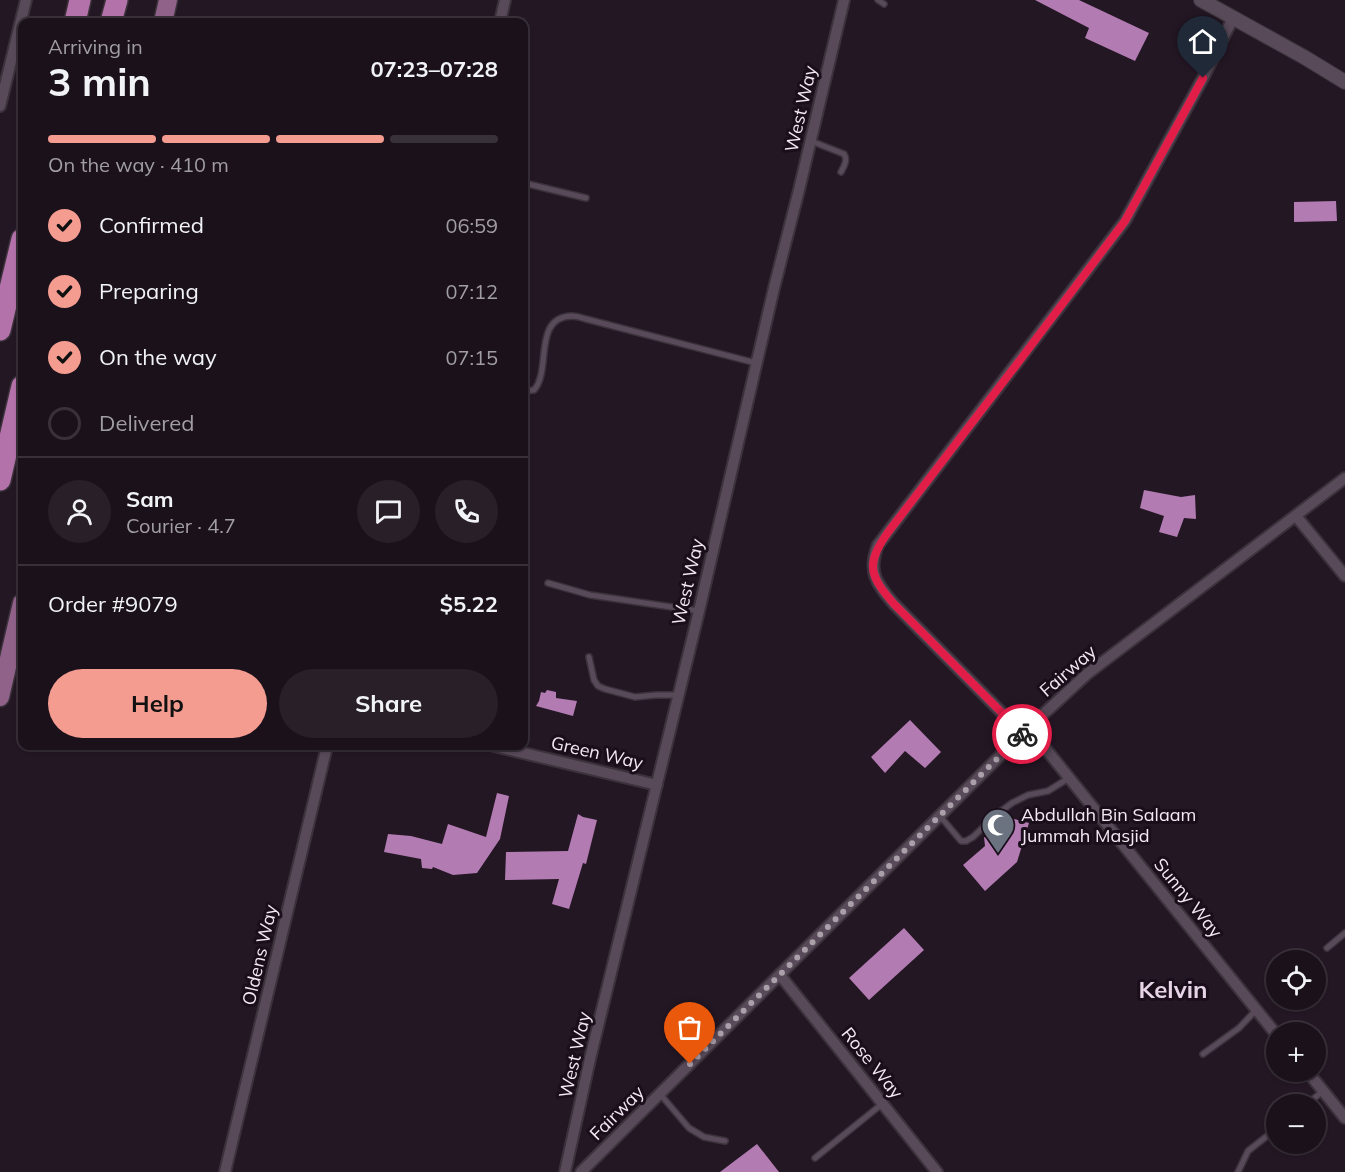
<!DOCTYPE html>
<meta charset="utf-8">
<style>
:root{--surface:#1b111b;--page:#281f28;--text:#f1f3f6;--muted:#a09da3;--line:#39313a;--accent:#f59c91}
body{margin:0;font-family:Mulish,sans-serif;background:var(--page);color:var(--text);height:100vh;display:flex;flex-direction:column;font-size:22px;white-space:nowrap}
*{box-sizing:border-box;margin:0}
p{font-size:20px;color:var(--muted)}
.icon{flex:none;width:33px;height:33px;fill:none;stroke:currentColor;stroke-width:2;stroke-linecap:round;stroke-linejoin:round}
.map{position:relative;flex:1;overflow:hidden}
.side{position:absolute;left:18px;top:18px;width:510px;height:732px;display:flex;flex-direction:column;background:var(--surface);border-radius:12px;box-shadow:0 2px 4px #0004,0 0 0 2px var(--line)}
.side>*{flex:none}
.fabs{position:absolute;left:1266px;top:950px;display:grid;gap:12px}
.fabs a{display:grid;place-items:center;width:60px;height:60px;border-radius:50%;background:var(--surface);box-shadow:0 2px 4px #0004,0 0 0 2px var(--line);font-size:30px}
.pin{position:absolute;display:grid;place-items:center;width:51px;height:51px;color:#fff;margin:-62px -26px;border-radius:50% 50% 50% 0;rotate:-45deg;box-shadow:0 0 6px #0007}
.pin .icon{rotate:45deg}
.courier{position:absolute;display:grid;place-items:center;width:60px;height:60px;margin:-30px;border:4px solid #e11d48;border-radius:50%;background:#fff;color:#222;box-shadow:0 2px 8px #0007}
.overview em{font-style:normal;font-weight:700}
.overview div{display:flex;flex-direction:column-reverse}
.overview{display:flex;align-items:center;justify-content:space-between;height:102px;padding:0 30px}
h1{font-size:39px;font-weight:700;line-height:45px}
.bar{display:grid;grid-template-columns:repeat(4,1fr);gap:9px 6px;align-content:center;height:72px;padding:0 30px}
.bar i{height:8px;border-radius:4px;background:var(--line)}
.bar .current{background:var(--accent)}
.bar p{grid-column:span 4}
.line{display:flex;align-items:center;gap:15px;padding:0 30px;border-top:2px solid var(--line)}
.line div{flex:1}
.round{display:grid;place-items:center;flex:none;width:63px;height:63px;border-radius:32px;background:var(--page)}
ol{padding:0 30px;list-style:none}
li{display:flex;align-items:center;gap:18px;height:66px}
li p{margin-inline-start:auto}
li .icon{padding:6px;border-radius:50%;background:var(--accent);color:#111;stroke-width:4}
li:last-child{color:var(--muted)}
li i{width:33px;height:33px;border:3px solid var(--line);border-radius:50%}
.button{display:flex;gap:12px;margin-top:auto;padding:12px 30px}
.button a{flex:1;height:69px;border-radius:36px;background:var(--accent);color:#111;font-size:24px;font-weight:700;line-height:69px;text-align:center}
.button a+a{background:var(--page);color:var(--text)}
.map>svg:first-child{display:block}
</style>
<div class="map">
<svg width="1345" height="1172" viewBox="0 0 1345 1172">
<rect width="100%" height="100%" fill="#241724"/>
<path fill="#b27bb2" d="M1035 0H1079L1149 33 1135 61 1085 38 1089 28Z
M1336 201 1337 221 1294 222V202Z
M1144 490 1181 497 1195 495 1196 519 1184 518 1177 537 1159 532 1164 516 1140 508Z
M547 690 556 692V698L577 701 573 716 536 706 539 701 541 692 545 693Z
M910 720 941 752 925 768 905 751 885 773 871 757Z
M497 793 509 796 500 839 477 873 453 875 433 867 432 869 422 868 421 859 384 852 388 834 411 836 442 844 448 824 486 837Z
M578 814 583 817 597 820 586 864 583 863 569 909 552 904 559 879 505 880 506 852 568 851Z
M1003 816 1029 823 1017 862 985 891 963 865 985 846 984 837 994 840 999 819Z
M904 928 924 950 869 1000 849 978Z
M757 1144 779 1172H720Z"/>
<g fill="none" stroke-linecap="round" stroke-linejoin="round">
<defs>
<path id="service" d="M878 0 884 4
M811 141 844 154C848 160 844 166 841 172
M524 183 586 198
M524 391 534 390C552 370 532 317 572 316 577 316 582 318 586 319L756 363
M548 583 590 595 699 611
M589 657 594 680 598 686 605 689 635 697 656 695H678
M940 816 961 841H966L973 837 996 815 1012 803 1028 795 1048 791 1069 778
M1327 948 1345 933
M1203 1054 1239 1028 1257 1009
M660 1094 689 1128 704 1137 725 1141
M1307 1104 1323 1091
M815 1158 882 1104
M1238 1172 1248 1151 1276 1129"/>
<path id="minor" d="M1233 18 1203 78 1125 221 878 545C867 572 877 584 894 604L1012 723 1041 743 1276 1034
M500 22 505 0
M0 106 26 0
M1296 516 1345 576
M494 746 657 785
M780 975 937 1172
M1307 1071 1345 1118
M225 1172 327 746
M565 1172 590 1059 699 611 774 288 799 190 844 0
M581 1172 1025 731 1087 674 1345 478"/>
<path id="tertiary" d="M1201 0 1304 57 1345 82"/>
<path id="primary" d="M163 22 168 0
M0 697 22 603"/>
<path id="motorway" d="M75 22 80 0
M111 22 117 0
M0 330 22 239
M0 480 22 386"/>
</defs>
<use href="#service" stroke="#3b323b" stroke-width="8"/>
<use href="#minor" stroke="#3b323b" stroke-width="14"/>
<use href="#tertiary" stroke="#3b323b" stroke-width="16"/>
<use href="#primary" stroke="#3b323b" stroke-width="21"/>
<use href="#motorway" stroke="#3b323b" stroke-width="24"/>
<use href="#service" stroke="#594a59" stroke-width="5"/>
<use href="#minor" stroke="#594a59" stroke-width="10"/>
<use href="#tertiary" stroke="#594a59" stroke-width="14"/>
<use href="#primary" stroke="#90628a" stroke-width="18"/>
<use href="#motorway" stroke="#b472aa" stroke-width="21"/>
</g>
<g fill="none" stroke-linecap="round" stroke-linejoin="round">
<path stroke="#aaa0aa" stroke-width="6" stroke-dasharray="0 10.8" d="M690 1064 1022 734"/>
<path stroke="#e11d48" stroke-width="8" d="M1022 734 1025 731 1012 723 894 604C869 575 865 564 889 531L1017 364 1125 221 1203 78"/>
</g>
<defs>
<symbol id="mosque-pin" viewBox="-11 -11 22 30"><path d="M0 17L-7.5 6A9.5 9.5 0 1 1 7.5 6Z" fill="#6b7280" stroke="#1a0e1a"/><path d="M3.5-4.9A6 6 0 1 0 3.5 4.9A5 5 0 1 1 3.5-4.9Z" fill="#fff"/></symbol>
</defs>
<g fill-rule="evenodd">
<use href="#mosque-pin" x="979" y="806" width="38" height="52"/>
</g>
<g text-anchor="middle" stroke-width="6" stroke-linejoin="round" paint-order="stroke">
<g font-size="18" fill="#f2e9f2" stroke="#1a0e1a">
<text transform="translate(801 109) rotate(-77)" y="6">West Way</text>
<text transform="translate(688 582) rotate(-77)" y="6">West Way</text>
<text transform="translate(1068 671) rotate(-41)" y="6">Fairway</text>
<text transform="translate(597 753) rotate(13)" y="6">Green Way</text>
<text transform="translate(1188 898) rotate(51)" y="6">Sunny Way</text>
<text transform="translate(260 955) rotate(-77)" y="6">Oldens Way</text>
<text transform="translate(575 1055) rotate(-77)" y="6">West Way</text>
<text transform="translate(872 1063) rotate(51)" y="6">Rose Way</text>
<text transform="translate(617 1113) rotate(-45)" y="6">Fairway</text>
</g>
<g font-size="18" fill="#f2e9f2" stroke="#1a0e1a" text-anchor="start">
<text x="1021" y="821">Abdullah Bin Salaam<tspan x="1021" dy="21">Jummah Masjid</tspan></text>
</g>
<g font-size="24" font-weight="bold" fill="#e6d4e6" stroke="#1a0e1a">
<text x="1173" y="998">Kelvin</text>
</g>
</g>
</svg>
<div class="fabs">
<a><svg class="icon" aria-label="locate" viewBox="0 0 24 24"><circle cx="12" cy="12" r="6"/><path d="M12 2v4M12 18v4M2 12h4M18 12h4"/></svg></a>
<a>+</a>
<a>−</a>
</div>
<div class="pin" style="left:690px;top:1064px;background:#ea580c"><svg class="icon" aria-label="bag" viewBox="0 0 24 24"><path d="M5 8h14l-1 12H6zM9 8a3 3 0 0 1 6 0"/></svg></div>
<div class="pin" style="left:1203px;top:78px;background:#1f2937"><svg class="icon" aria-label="home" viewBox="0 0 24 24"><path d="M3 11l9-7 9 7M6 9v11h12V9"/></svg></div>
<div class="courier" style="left:1022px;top:734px"><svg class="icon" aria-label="bike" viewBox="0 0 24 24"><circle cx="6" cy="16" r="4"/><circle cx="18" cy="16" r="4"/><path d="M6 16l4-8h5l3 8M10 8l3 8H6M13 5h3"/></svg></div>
<section class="side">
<div class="overview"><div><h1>3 min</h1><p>Arriving in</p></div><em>07:23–07:28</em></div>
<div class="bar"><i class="current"></i><i class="current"></i><i class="current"></i><i></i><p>On the way · 410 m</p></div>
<ol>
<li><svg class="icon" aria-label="check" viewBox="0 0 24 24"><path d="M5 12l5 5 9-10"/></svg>Confirmed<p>06:59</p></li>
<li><svg class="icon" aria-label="check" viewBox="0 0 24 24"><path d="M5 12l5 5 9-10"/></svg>Preparing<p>07:12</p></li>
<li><svg class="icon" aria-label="check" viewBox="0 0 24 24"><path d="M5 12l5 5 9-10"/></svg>On the way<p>07:15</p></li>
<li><i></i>Delivered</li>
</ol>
<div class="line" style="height:108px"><a class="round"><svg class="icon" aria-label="person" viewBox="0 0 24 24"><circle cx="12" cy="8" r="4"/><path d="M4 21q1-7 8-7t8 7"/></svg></a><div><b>Sam</b><p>Courier · 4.7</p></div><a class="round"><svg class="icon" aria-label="chat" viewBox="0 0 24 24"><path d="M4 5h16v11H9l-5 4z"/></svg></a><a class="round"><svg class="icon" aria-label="phone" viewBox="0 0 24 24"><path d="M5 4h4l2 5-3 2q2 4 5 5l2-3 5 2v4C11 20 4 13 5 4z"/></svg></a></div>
<div class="line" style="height:78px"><div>Order #9079</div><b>$5.22</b></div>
<div class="button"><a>Help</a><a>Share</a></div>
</section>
</div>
